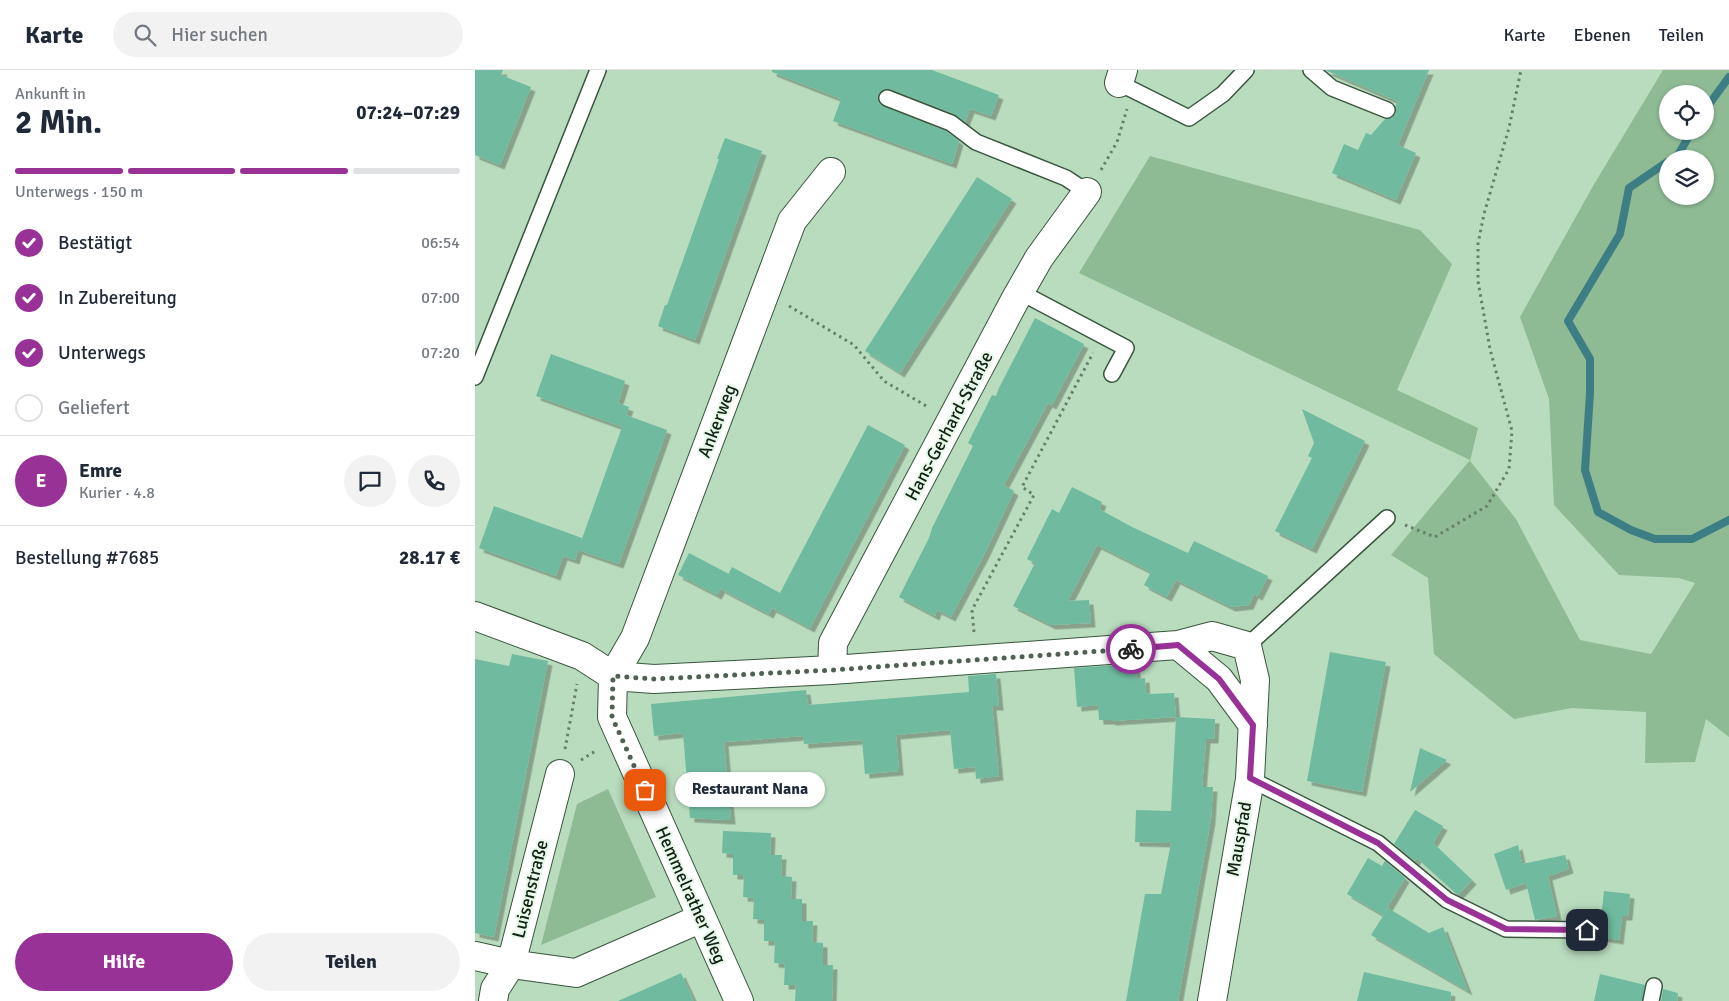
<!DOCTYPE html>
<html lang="de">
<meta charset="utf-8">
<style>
:root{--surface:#fff;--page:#f2f2f3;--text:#1f2937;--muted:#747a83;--line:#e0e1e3;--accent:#983296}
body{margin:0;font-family:Signika,sans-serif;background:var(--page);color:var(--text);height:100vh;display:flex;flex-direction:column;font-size:19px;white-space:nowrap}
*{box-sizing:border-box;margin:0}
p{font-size:16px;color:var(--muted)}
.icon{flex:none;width:28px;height:28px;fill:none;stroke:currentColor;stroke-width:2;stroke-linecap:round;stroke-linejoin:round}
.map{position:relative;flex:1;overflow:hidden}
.drawer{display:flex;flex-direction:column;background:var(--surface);width:475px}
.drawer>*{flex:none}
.controls{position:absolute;left:1184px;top:15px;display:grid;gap:10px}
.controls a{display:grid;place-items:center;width:55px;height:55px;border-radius:50%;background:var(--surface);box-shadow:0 1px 4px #0004;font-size:25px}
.pin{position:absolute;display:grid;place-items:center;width:42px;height:42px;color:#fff;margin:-21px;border-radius:10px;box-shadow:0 2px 8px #0006}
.courier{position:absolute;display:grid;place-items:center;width:50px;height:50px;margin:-25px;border:4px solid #983296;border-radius:50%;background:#fff;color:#222;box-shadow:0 1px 6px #0007}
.bubble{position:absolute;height:35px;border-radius:18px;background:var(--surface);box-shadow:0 1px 4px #0004;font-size:16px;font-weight:700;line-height:35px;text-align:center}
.overview em{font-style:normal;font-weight:700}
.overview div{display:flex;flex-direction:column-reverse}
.overview{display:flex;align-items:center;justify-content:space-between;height:85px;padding:0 15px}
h1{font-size:32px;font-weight:700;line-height:38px}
.bar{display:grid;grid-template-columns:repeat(4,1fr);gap:8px 5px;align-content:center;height:60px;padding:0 15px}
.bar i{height:6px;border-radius:4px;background:var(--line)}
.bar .on{background:var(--accent)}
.bar p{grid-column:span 4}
.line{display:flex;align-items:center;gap:12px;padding:0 15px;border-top:1px solid var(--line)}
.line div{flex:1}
.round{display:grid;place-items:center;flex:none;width:52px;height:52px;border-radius:26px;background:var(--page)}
ol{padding:0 15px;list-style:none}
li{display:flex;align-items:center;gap:15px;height:55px}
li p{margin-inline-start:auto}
li .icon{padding:5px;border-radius:50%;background:var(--accent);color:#fff;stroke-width:4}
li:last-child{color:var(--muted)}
li i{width:28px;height:28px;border:2px solid var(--line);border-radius:50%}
.primary-button{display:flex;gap:10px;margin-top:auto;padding:10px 15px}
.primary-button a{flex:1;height:58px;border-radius:30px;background:var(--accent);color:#fff;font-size:20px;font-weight:700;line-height:58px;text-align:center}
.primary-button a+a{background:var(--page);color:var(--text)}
header{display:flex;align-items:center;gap:30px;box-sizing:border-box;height:70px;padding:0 25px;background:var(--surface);border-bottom:1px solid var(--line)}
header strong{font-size:24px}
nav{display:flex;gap:28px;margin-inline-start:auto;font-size:18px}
.search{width:350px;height:45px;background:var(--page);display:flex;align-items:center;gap:12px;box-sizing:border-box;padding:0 18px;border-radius:28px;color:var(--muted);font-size:19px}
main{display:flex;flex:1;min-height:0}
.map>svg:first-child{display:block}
</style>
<header>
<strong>Karte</strong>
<div class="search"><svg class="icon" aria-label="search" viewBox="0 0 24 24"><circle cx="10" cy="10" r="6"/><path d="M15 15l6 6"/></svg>Hier suchen</div>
<nav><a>Karte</a><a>Ebenen</a><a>Teilen</a></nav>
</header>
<main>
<section class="drawer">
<div class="overview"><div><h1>2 Min.</h1><p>Ankunft in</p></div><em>07:24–07:29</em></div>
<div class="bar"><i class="on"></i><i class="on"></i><i class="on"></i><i></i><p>Unterwegs · 150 m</p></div>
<ol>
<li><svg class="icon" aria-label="check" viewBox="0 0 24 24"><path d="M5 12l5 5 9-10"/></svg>Bestätigt<p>06:54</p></li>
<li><svg class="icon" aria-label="check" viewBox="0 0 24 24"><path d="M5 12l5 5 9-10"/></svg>In Zubereitung<p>07:00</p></li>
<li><svg class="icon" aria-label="check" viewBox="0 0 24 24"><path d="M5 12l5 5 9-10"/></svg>Unterwegs<p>07:20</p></li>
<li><i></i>Geliefert</li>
</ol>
<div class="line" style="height:90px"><b class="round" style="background:var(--accent);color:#fff">E</b><div><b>Emre</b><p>Kurier · 4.8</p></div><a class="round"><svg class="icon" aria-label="chat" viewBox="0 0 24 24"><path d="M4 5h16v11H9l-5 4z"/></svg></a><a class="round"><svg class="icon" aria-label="phone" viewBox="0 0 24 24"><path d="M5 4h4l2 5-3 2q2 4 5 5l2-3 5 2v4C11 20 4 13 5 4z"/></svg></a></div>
<div class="line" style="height:65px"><div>Bestellung #7685</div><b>28.17 €</b></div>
<div class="primary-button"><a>Hilfe</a><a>Teilen</a></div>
</section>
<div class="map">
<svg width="1254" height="931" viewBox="0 0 1254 931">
<defs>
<filter id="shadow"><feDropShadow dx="4.5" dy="4.5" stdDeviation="0" flood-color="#0004"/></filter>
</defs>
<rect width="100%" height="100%" fill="#b9dcbe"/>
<path fill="#8eba94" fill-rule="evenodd" d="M1188 0H1254V667L1231 649 1220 692 1170 693 1171 642 1097 638 1039 649 959 584 953 508 916 485 995 390 604 203 675 86 945 160 977 194 922 320 1003 358 995 391 1041 449 1105 570 1176 584 1220 513 1204 508 1144 505 1079 435 1074 329 1045 247 1118 116ZM1192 24H1230V61H1192ZM1192 89H1230V126H1192Z
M133 719 181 827 66 875 102 734Z"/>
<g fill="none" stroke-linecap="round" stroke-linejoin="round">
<path stroke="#3d7e85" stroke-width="8" d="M1230 40 1254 7
M1197 89 1203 85 1217 61
M1192 92 1154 118 1145 164 1093 251 1115 289V323L1110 400 1123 442 1156 460 1180 469H1217L1254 450"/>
</g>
<path fill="#6fbb9f" filter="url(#shadow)" d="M0 0H28L26 5 56 17 25 95 0 85Z
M297 0H457L524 25 516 46 495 39 490 52 479 44 415 19H410L404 24 403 30 408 36 471 61 484 71 477 94 358 51 366 29 297 2Z
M850 0H954L923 75 941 83 921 130 857 103 869 74 883 80 891 63 896 65 910 49 918 47 921 43 920 36 924 32Z
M250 68 287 81 220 270 183 256 190 235H192L244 89H242Z
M502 107 537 129 425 303 390 281Z
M560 248 609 274 577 335 573 333 529 415 539 421 510 483 476 547 462 540 460 546 424 527 454 468 457 458 498 376 493 373 517 325 521 326 524 318Z
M76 284 150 311 143 333 154 337 151 345 192 360 144 494 103 480 100 490 88 486 81 506 4 478 19 436 107 468 104 477 147 357 61 326Z
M827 339 890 371 837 479 800 461 837 388 833 386 839 373Z
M393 355 430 375 335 558 297 538 294 544 246 519 257 497 305 523Z
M597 417 627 432 624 439 657 457 713 483 719 471 793 506 783 526 779 524 774 535 756 537 701 510 692 527 669 515 676 502 622 475 593 531 614 530 616 553 576 555 538 536 560 493 552 489 577 439 584 443Z
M214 483 254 504 242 525 203 505Z
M855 582 911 592 887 722 832 711Z
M37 584 73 591 19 867 0 863V589L34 596Z
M660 594 662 609 670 608 671 624 699 623 701 647 636 651V650H624L623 635 602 637 599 598Z
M521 604 524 636H517L524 706 501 709 500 697 479 699 475 660 421 665 424 701 390 704 387 670 329 674 328 666 249 672 256 750 215 748 208 663 179 666 176 634 331 620 333 635 494 622 493 606Z
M701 647 740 649 739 669H731L727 717H738L736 749 703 931H651L670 824H686L696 773 660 772 661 740 696 741Z
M945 678 972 690 935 722Z
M940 740 968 756 958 773 997 810 983 825 942 788 940 791 919 774Z
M248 761 296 763 295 785H307L306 806 317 807 316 829H327V851H338L337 872 348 873V895H358L357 931H320L321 915H309L310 894 299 893 300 871H289V850L278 849 279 828 268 827 269 805H258V784L247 783Z
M1043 775 1047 794 1090 785 1094 799 1073 806 1082 846 1060 850 1051 813 1031 820 1019 784Z
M893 788 907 796 910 791 930 808 908 845 872 824Z
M1129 821 1155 824 1153 846H1147L1144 870 1124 867Z
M913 838 954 863 968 857 993 921 896 865Z
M889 902 976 922 975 931H882Z
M206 903 219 931H143L193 909Z
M1125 904 1170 915 1167 931H1119Z
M1188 919 1203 923 1202 931H1186Z"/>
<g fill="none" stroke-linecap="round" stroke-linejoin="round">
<defs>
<path id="service" d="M836 0 857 18 912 40
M644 13 714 48 748 24 771 0
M412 28 476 53 501 72 591 108 612 122
M545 222 651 278 637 304
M0 307 123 0
M772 576 912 448
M775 709 903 773 972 830 1031 859 1112 860
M1176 931 1179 916"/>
<path id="minor" d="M644 13 648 0
M0 546 107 586 138 606 179 609 357 600 703 575 744 609 778 655
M703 575 737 566 772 576 780 610 775 709 737 931
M357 600 358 573 540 230 564 188 612 122
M0 886 36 894 101 903 227 848
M18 931 20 919 36 894 85 704
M264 931 137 647 138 606 160 568 317 151 356 102"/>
</defs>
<use href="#service" stroke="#38563d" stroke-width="18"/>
<use href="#minor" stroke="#38563d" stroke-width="30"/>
<path stroke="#677f6a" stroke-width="3" stroke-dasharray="2.5 4" stroke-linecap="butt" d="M626 100 642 72 652 39
M314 236 379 275 409 311 453 337
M930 455 960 467 1012 436 1034 399 1037 361 1015 279 1003 211V174L1009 144 1034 58 1046 0
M499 562 497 540 559 425 547 417 618 283
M90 679 102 614
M106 690 122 680"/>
<use href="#service" stroke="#fff" stroke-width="15"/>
<use href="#minor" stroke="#fff" stroke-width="28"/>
</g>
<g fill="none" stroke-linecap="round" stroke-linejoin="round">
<path stroke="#4e6251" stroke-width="5" stroke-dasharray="0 9" d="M170 720 137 647 138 606 179 609 357 600 656 579"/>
<path stroke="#983296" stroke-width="6" d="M656 579 703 575 744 609 778 655 775 708 903 773 972 830 1031 859 1112 860"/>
</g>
<g text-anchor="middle" stroke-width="4" stroke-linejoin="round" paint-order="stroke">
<g font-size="18" fill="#142016" stroke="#e6f8e8">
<text transform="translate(242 351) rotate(-69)" y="6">Ankerweg</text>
<text transform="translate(474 356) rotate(-62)" y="6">Hans-Gerhard-Straße</text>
<text transform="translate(764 769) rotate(-80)" y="6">Mauspfad</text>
<text transform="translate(55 819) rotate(-76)" y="6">Luisenstraße</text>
<text transform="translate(216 825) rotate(66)" y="6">Hemmelrather Weg</text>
</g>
</g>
</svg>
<div class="controls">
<a><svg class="icon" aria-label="locate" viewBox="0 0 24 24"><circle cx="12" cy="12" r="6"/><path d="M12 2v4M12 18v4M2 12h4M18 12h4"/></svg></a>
<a><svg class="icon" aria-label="layers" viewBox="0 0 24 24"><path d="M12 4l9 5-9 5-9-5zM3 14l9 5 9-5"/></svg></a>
</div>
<div class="pin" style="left:170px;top:720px;background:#ea580c"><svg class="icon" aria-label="bag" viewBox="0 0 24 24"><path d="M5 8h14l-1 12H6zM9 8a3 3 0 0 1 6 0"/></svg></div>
<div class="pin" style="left:1112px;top:860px;background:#1f2937"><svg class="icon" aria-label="home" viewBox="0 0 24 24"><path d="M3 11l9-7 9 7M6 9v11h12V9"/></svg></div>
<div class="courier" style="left:656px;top:579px"><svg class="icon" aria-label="bike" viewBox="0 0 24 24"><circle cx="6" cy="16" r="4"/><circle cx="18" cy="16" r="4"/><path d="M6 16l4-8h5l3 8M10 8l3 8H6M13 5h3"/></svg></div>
<div class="bubble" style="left:200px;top:702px;width:150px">Restaurant Nana</div>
</div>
</main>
